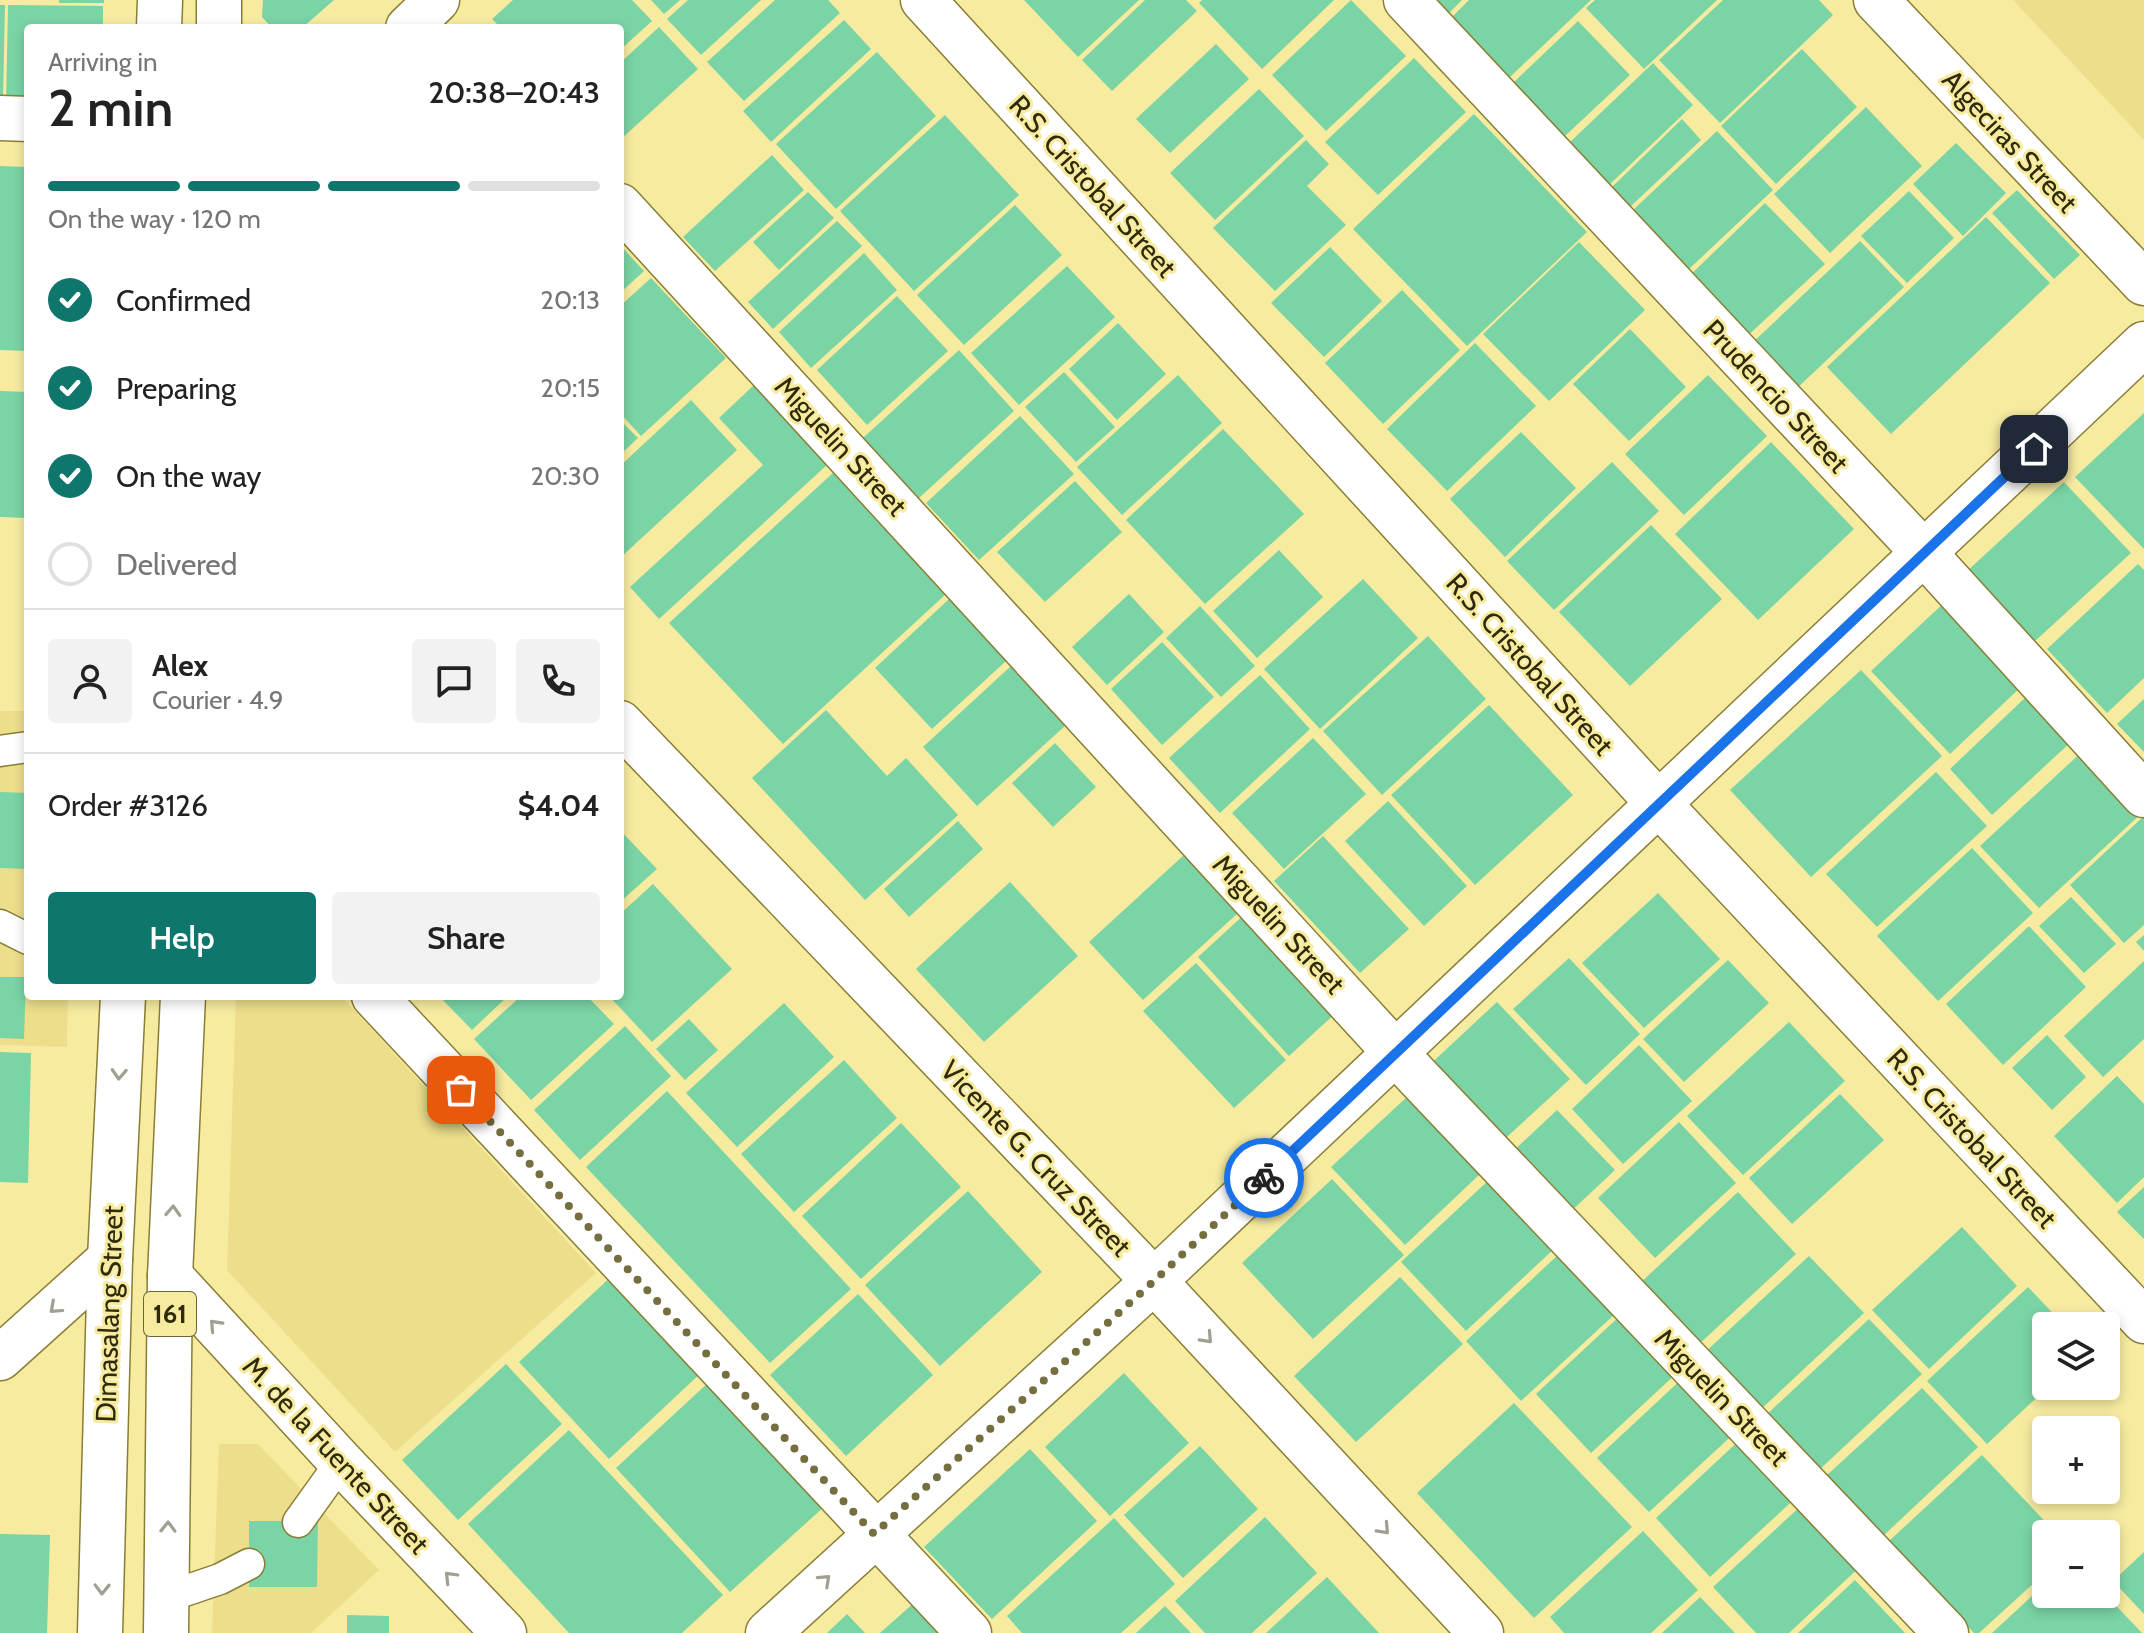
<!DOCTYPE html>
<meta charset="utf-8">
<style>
:root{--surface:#fff;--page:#f2f2f2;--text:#222;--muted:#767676;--line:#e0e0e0;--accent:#0f766e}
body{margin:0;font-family:Cabin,sans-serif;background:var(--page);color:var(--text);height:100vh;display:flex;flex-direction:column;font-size:30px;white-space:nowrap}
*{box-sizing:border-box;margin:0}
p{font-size:26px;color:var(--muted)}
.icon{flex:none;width:44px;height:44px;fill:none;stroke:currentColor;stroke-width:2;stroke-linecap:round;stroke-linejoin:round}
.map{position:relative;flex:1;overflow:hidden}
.panel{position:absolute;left:24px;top:24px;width:600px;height:976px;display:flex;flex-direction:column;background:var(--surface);border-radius:8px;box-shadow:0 4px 12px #0003}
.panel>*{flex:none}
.controls{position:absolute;left:2032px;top:1312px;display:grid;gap:16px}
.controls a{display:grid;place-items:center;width:88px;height:88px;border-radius:8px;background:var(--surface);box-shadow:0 4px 12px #0003;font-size:40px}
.pin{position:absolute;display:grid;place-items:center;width:68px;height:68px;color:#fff;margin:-34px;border-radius:16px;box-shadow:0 4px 12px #0006}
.courier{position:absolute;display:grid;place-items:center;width:80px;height:80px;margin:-40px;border:6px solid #1a73e8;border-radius:50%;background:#fff;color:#222;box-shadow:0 2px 10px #0007}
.head em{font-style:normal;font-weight:600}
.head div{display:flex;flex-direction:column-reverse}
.head{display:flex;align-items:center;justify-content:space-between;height:136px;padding:0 24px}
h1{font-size:52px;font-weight:600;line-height:60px}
.bar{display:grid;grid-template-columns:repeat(4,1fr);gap:12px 8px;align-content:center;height:96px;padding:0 24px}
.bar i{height:10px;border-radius:6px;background:var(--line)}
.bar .selected{background:var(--accent)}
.bar p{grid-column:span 4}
.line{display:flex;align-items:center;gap:20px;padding:0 24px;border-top:2px solid var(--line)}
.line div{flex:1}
.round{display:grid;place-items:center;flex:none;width:84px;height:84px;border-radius:8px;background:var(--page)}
ol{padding:0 24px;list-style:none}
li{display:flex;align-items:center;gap:24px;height:88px}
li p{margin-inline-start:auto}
li .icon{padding:8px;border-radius:50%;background:var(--accent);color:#fff;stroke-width:4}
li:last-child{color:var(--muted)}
li i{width:44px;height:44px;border:4px solid var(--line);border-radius:50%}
.primary-button{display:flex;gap:16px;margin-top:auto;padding:16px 24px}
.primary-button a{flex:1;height:92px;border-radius:8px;background:var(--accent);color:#fff;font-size:32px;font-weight:600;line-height:92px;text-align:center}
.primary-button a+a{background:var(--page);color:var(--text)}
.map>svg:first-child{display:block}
</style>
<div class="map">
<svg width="2144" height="1633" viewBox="0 0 2144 1633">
<rect width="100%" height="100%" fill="#f7eba0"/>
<path fill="#ecde8b" d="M2013 0H2144V140Z
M0 711H28V996H68L67 1047 0 1045Z
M236 996H341L596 1273 395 1452 227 1270Z
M219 1444H258L379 1570 311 1633H212Z"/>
<path fill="#7ad4a5" d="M59 0H104V3H59Z
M263 0H334L302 28H272L262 17Z
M513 0H632L652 21 620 50V28H501L492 19Z
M651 0H680L664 14Z
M688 0H761L701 55 667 19Z
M775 0H828L840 13 744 101 707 62Z
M1024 0H1139L1078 57Z
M1145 0H1186L1197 11 1112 91 1082 60Z
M1202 0H1334L1262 69 1199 3Z
M1351 0 1406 56 1326 131 1272 75Z
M1436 0H1462L1449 13Z
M1469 0H1591L1508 79 1450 19Z
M1595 0H1717L1644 69 1586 8Z
M1723 0H1819L1833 15 1720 123 1659 60Z
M0 5H5L3 101H0Z
M8 5 103 6V28H28V104L6 103Z
M844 20 871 49 771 142 743 111Z
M1578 21 1630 75 1564 137 1513 83Z
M659 27 698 69 620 140V63Z
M1216 44 1249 79 1170 153 1136 119Z
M1802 49 1857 107 1776 184 1721 126Z
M877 52 936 116 836 209 776 144Z
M1414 58 1466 112 1378 195 1325 142Z
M1653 63 1693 105 1608 186 1568 144Z
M1259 89 1304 136 1215 220 1170 173Z
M1866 107 1922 166 1830 253 1774 194Z
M1474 114 1587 232 1467 346 1353 229Z
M945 115 1019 195 914 291 840 211Z
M1682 119 1701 140 1630 207 1611 188Z
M1717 131 1773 190 1689 269 1633 210Z
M1306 140 1329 164 1307 186 1346 225 1275 291 1213 228Z
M1956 143 2006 193 1963 236 1913 184Z
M772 155 804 190 715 271 683 237Z
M0 166 28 167V351L0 350Z
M2017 190 2080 255 2054 279 1992 213Z
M1909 191 1954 238 1907 283 1861 236Z
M808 192 834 218 779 270 753 242Z
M1765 203 1825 264 1742 341 1684 281Z
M1015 205 1062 255 964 345 917 295Z
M1986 217 2050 283 1891 434 1827 367Z
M837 221 862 246 773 329 748 302Z
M1860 241 1904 287 1794 391 1750 345Z
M1579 242 1645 310 1549 401 1483 334Z
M620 245 644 271 620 293Z
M1330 247 1382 301 1324 357 1271 303Z
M864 253 897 290 811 368 779 332Z
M1067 266 1115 317 1019 405 971 353Z
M651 278 726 358 641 436 620 413V306Z
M1402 290 1460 350 1383 424 1325 363Z
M897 296 948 351 867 425 817 370Z
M1118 323 1166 374 1117 420 1069 369Z
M1630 329 1686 387 1629 441 1573 384Z
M1475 343 1536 406 1447 491 1387 429Z
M959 350 1014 411 919 498 863 438Z
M1064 372 1115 427 1076 462 1025 407Z
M1178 375 1222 423 1122 515 1077 467Z
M1708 375 1767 436 1684 515 1625 454Z
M754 385 828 464 659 619 630 587 763 465 719 418Z
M0 391 28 392V518L0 517Z
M691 400 737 450 620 558V466Z
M2144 413V549L2075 477Z
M1020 416 1074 474 979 560 926 503Z
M620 420 638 438 620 455Z
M1223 429 1304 514 1205 604 1126 520Z
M1521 432 1576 488 1505 557 1450 499Z
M1771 442 1854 529 1758 620 1675 534Z
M1612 462 1659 511 1554 610 1507 561Z
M833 473 946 594 783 744 669 623Z
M1075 481 1122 532 1045 602 997 552Z
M2064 482 2131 553 2033 643 1966 572Z
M1651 525 1722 599 1630 686 1559 612Z
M1279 550 1323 597 1257 658 1213 611Z
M2138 564 2144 570V678L2107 713 2047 649Z
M1363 579 1418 638 1320 729 1264 669Z
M1129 594 1164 632 1107 685 1072 647Z
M949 599 1006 661 932 729 875 668Z
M1945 602 2023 685 1950 754 1871 671Z
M1200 606 1255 666 1221 697 1166 638Z
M1428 636 1486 699 1382 795 1323 731Z
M1162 642 1214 697 1162 745 1111 689Z
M1011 666 1066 725 977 806 923 747Z
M1861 670 1942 756 1811 877 1730 790Z
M1260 675 1310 729 1220 813 1169 758Z
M2028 695 2072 741 1992 815 1950 769Z
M2144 699V752L2117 724Z
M1489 705 1573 795 1475 885 1391 795Z
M826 710 887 776 906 758 958 815 865 900 752 778Z
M1313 738 1366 794 1284 869 1232 813Z
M1055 743 1096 787 1053 827 1012 783Z
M2085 749 2143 812 2039 908 1980 846Z
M1936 772 1987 826 1877 927 1826 874Z
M0 792 28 793V869L0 868Z
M1388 801 1467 886 1424 926 1345 841Z
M2144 816V925L2124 943 2070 885Z
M958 821 983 849 909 917 884 889Z
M620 830 657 869 620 902Z
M1323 836 1409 929 1360 973 1274 881Z
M1972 848 2033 913 1938 1001 1877 936Z
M1185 854 1239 912 1143 1000 1089 942Z
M1010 882 1078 956 984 1042 916 969Z
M653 884 732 969 652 1042 609 996H620V914Z
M1658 893 1720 959 1644 1028 1582 963Z
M2071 897 2116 944 2084 973 2039 926Z
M1247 912 1339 1010 1289 1056 1198 957Z
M2029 926 2086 987 2003 1065 1946 1004Z
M2144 935V951L2136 942Z
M1569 958 1640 1034 1586 1085 1513 1009Z
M1728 960 1769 1003 1684 1082 1643 1039Z
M2144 961V1039L2103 1077 2064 1036Z
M1196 963 1286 1060 1234 1108 1143 1011Z
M0 977H26L24 1039 0 1038Z
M439 996H508L472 1030Z
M521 996H587L614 1024 531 1100 474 1039Z
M1497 1002 1570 1079 1496 1147 1424 1070Z
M784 1003 834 1057 737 1147 686 1093Z
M689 1019 718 1050 685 1080 656 1049Z
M1789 1022 1845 1081 1743 1175 1687 1116Z
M625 1026 671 1076 580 1160 534 1110Z
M2047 1035 2086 1077 2052 1110 2012 1068Z
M1639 1045 1692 1101 1623 1164 1572 1109Z
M0 1052 31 1053 28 1183 0 1182Z
M844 1060 897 1118 794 1212 741 1154Z
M2117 1076 2144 1104V1177L2117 1203 2054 1136Z
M667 1091 851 1289 770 1363 586 1167Z
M1840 1094 1884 1140 1792 1224 1749 1178Z
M1407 1097 1480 1174 1405 1245 1331 1167Z
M1557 1110 1615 1170 1567 1215 1510 1154Z
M1679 1122 1736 1183 1655 1258 1598 1198Z
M901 1123 961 1187 861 1279 802 1216Z
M1491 1178 1555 1248 1466 1331 1401 1262Z
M1332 1179 1404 1255 1313 1339 1242 1263Z
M2144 1187V1239L2117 1212Z
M968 1191 1042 1272 940 1366 865 1285Z
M1738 1192 1796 1254 1696 1347 1638 1285Z
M1962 1227 2017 1286 1929 1369 1872 1310Z
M1560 1253 1616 1313 1521 1401 1466 1341Z
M1809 1256 1864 1313 1758 1412 1703 1354Z
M614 1274 703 1371 609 1459 519 1362Z
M1400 1277 1463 1344 1356 1442 1294 1376Z
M2028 1287 2065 1326H2046V1386H2049L1987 1444 1927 1381Z
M858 1294 933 1375 846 1456 770 1375Z
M1623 1313 1679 1371 1591 1453 1536 1394Z
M1869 1319 1922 1374 1818 1471 1765 1416Z
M506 1364 562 1424 458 1520 402 1460Z
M1124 1373 1189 1443 1110 1516 1045 1447Z
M1686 1375 1738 1430 1649 1512 1597 1458Z
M710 1381 826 1505 730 1592 616 1468Z
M1922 1388 1978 1447 1883 1536 1826 1476Z
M1514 1403 1632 1527 1534 1618 1417 1493Z
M569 1430 723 1595 682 1633H569L468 1524Z
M1745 1435 1800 1494 1710 1577 1656 1518Z
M1200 1446 1258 1509 1183 1578 1124 1515Z
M1030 1449 1097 1521 992 1619 924 1547Z
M1982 1455 2057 1534H2046V1572L1979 1633H1974L1888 1542Z
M1804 1503 1863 1564 1789 1633H1756L1713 1587Z
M1265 1517 1317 1573 1252 1633H1205L1175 1601Z
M1114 1518 1175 1584 1121 1633H1022L1007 1616Z
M249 1521H318L317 1587H249Z
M1643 1531 1698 1590 1651 1633H1564L1550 1617Z
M0 1534 50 1535 47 1633H0Z
M2144 1552V1614L2113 1581Z
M1327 1577 1379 1633H1266Z
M1855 1580 1905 1633H1798Z
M2046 1583V1594H2105L2142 1633H1992Z
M925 1593 963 1633H880Z
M1700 1597 1735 1633H1662Z
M1165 1606 1191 1633H1136Z
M847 1614 865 1633H827Z
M347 1615 389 1616V1633H347Z"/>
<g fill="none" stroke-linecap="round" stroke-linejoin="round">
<defs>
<path id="service" d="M0 751 28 747
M0 925 28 939
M298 1522 341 1462
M167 1597 220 1579 249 1564"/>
<path id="minor" d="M923 0 1659 804 2144 1321
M1406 0 1924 553 2144 795
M1876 0 2144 283
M408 28 437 0
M0 118 28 119
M620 206 1415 1074 1946 1633
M620 723 1154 1281
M374 996 969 1633"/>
<path id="tertiary" d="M170 1276 341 1462 504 1633
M1154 1281 1481 1633
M0 1358 110 1259
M768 1633 1154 1281 2144 344"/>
<path id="primary" d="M159 28 160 0
M219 28V0
M100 1633 110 1259 123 996
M166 1633 170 1276 183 996"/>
</defs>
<use href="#service" stroke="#8a7e35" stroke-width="33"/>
<use href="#minor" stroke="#8a7e35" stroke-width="47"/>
<use href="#tertiary" stroke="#8a7e35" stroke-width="47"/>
<use href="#primary" stroke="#8a7e35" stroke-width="47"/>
<use href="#service" stroke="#fff" stroke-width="30"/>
<use href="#minor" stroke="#fff" stroke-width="44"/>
<use href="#tertiary" stroke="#fff" stroke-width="44"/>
<use href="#primary" stroke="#fff" stroke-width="44"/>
</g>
<defs><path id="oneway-chevron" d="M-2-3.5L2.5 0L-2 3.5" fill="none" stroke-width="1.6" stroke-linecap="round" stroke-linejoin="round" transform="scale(2)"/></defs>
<g stroke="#a19f91">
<use href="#oneway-chevron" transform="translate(119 1074) rotate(93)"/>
<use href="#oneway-chevron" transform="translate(173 1211) rotate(-87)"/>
<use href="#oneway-chevron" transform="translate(55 1308) rotate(138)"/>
<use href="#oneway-chevron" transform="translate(215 1325) rotate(-133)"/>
<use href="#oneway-chevron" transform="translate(1207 1338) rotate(47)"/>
<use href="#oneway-chevron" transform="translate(168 1527) rotate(-89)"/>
<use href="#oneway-chevron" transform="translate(1384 1529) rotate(47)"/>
<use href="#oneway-chevron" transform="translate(450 1577) rotate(-134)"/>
<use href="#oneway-chevron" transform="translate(825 1580) rotate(-43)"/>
<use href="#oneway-chevron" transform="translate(102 1589) rotate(91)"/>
</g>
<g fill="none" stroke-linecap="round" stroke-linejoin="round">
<path stroke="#756e3f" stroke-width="8" stroke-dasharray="0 14.4" d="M461 1090 874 1534 1154 1281 1264 1178"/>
<path stroke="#1a73e8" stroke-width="10" d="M1264 1178 2034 449"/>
</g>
<g text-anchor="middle" stroke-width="6" stroke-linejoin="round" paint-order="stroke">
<rect fill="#f7eba0" stroke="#6b6438" stroke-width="2" x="144" y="1292" width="52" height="44" rx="6"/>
<g font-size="26" font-weight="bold" fill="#2f2a0b">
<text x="170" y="1323">161</text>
</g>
<g font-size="28" fill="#2f2a0b" stroke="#f7eba0">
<text transform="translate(2010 141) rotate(47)" y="10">Algeciras Street</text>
<text transform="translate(1093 186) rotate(48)" y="10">R.S. Cristobal Street</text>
<text transform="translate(1776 396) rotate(47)" y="10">Prudencio Street</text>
<text transform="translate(841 446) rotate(47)" y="10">Miguelin Street</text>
<text transform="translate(1530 664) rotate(48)" y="10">R.S. Cristobal Street</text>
<text transform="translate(1279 924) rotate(47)" y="10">Miguelin Street</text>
<text transform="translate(1972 1138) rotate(47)" y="10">R.S. Cristobal Street</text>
<text transform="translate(1036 1158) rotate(46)" y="10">Vicente G. Cruz Street</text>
<text transform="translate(109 1314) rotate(-88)" y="10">Dimasalang Street</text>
<text transform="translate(1722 1397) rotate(46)" y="10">Miguelin Street</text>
<text transform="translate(336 1455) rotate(47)" y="10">M. de la Fuente Street</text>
</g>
</g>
</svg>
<div class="controls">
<a><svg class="icon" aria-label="layers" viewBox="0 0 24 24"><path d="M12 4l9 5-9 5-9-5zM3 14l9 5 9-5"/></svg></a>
<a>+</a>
<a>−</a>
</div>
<div class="pin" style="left:461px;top:1090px;background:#ea580c"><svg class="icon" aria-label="bag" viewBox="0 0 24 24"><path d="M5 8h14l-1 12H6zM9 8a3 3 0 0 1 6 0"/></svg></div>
<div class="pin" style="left:2034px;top:449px;background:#1f2937"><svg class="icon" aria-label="home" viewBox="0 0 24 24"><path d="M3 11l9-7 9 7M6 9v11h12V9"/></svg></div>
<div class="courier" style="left:1264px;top:1178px"><svg class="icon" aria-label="bike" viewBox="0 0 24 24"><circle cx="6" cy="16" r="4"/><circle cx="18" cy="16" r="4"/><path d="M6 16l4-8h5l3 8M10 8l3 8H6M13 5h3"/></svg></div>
<section class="panel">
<div class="head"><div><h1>2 min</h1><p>Arriving in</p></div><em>20:38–20:43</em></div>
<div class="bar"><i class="selected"></i><i class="selected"></i><i class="selected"></i><i></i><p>On the way · 120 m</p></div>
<ol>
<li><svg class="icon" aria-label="check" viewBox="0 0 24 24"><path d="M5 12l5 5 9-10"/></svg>Confirmed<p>20:13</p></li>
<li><svg class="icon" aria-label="check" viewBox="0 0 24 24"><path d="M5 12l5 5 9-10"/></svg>Preparing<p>20:15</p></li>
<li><svg class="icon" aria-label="check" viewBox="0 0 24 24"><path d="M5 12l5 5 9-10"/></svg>On the way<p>20:30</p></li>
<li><i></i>Delivered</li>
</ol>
<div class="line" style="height:144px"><a class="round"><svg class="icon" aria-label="person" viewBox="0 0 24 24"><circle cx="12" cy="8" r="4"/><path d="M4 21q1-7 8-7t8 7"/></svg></a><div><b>Alex</b><p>Courier · 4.9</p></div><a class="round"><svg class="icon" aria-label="chat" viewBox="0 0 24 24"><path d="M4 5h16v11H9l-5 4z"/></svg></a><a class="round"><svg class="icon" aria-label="phone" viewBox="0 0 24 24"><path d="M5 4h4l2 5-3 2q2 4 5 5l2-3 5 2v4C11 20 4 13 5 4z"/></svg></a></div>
<div class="line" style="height:104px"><div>Order #3126</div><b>$4.04</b></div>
<div class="primary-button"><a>Help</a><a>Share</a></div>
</section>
</div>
